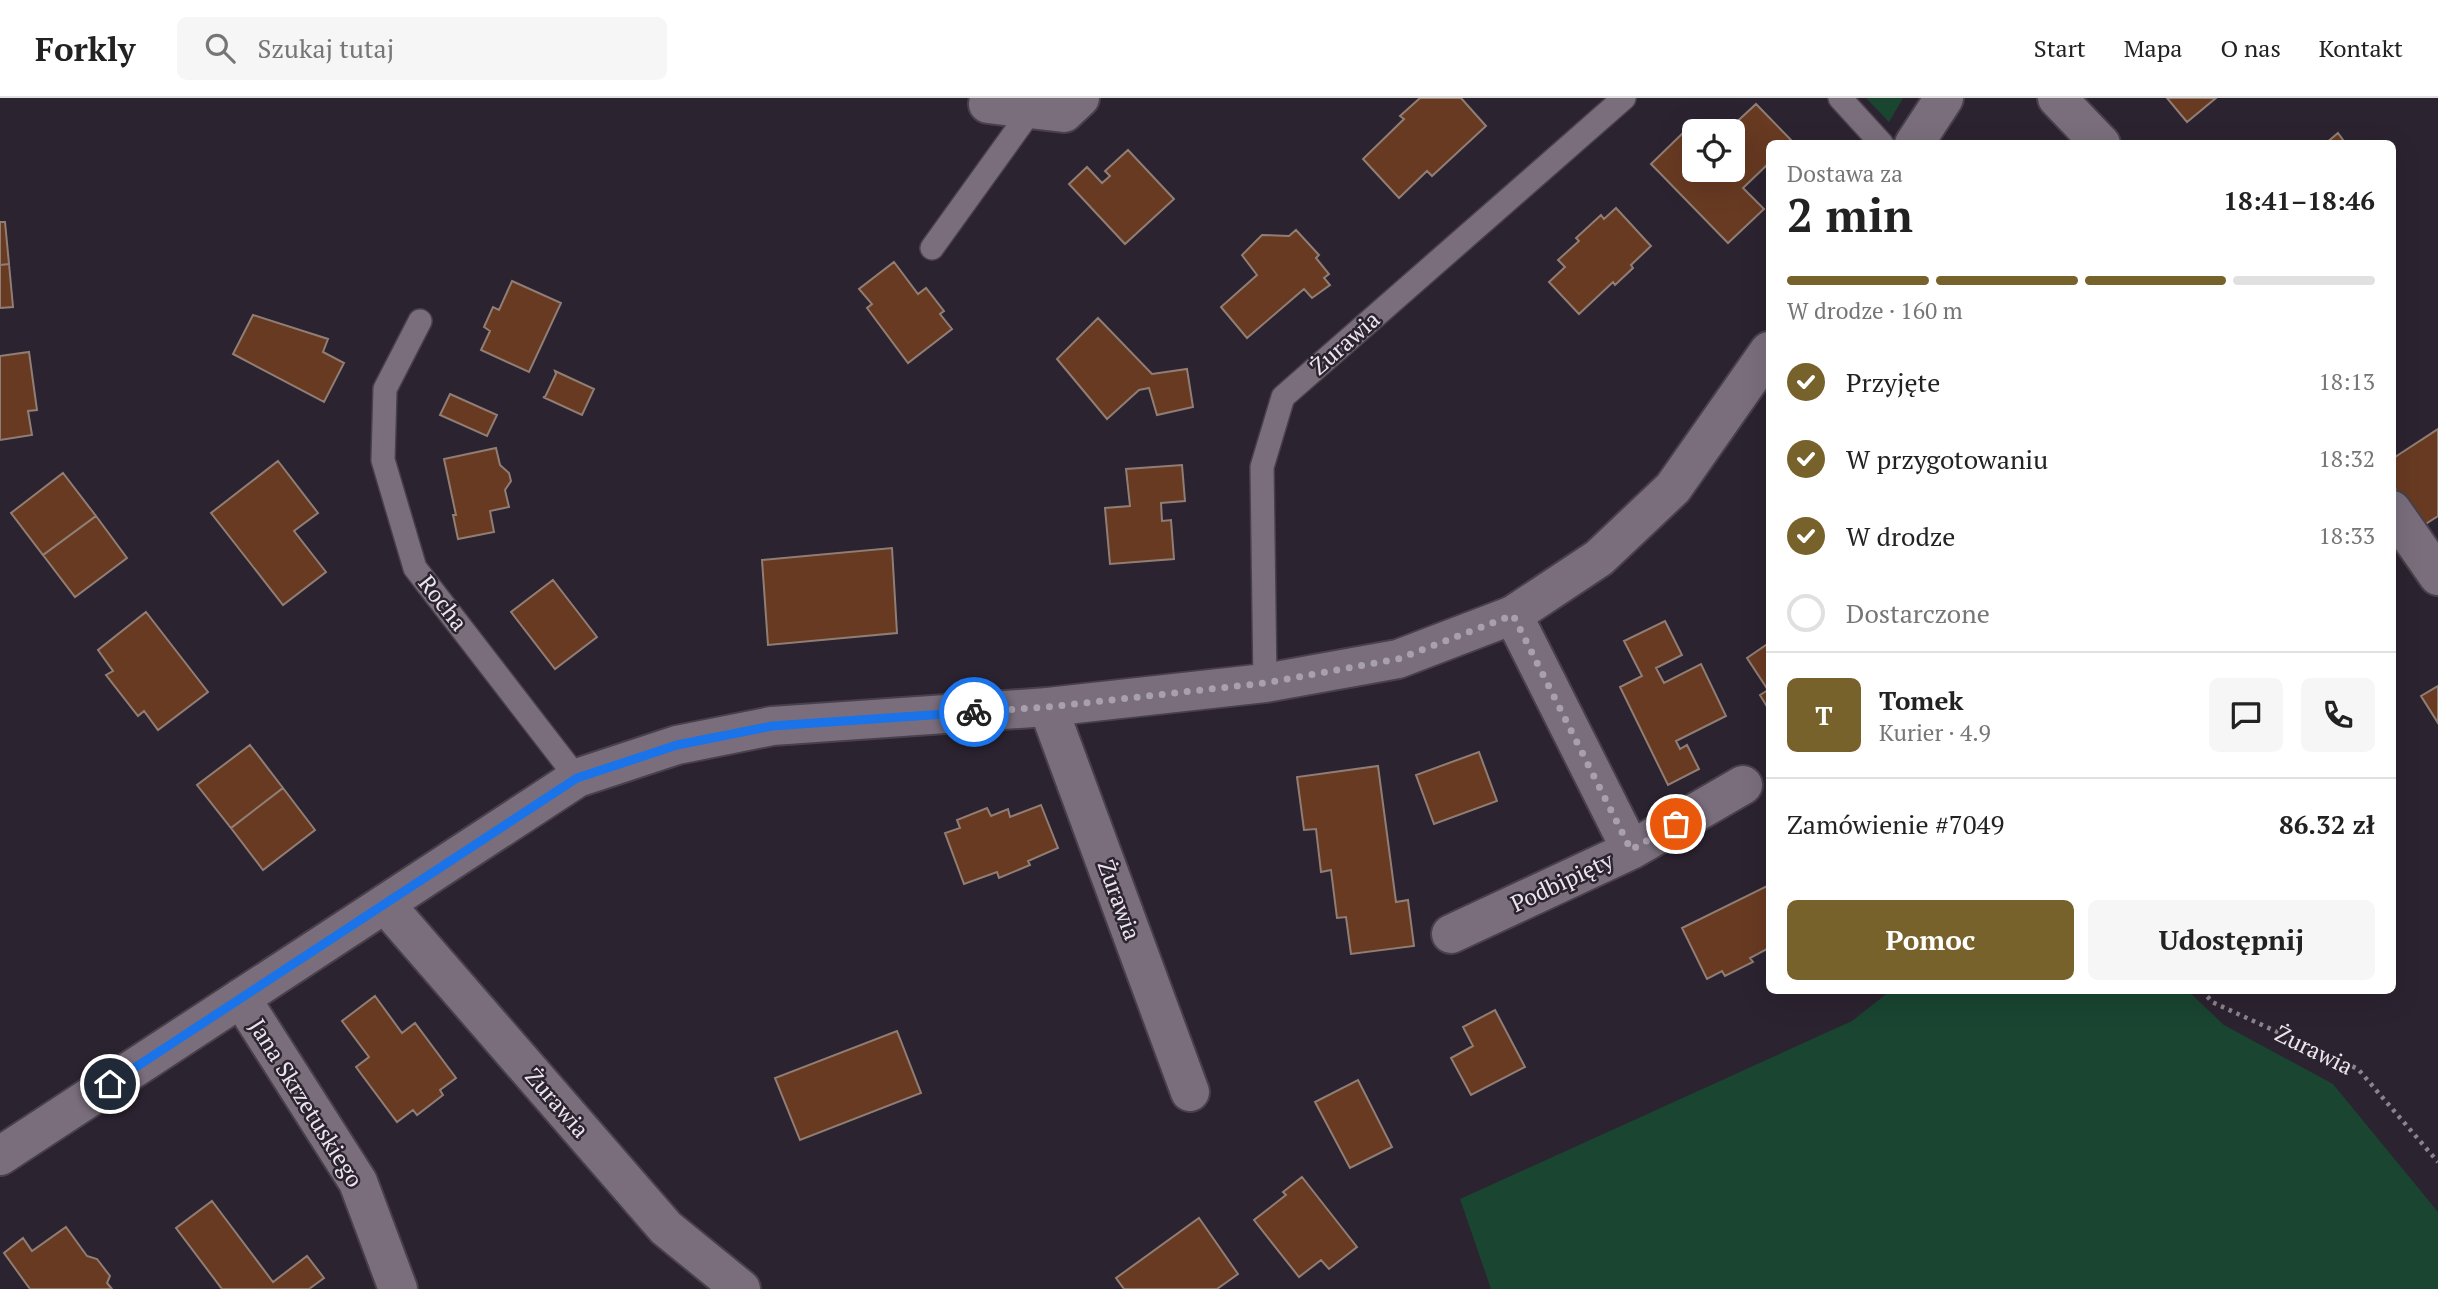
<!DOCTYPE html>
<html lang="pl">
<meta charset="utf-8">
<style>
:root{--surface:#fff;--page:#f6f6f6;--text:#222;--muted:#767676;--line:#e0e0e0;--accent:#76622a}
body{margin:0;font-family:"PT Serif",serif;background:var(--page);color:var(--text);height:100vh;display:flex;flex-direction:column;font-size:26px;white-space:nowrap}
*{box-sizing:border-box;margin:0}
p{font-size:23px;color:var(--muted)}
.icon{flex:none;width:38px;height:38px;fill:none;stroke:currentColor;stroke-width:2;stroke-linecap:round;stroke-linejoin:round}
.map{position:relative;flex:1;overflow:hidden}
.panel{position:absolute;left:1766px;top:42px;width:630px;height:854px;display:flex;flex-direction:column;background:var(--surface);border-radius:10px;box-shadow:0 7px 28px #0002}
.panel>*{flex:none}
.buttons{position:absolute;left:1682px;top:21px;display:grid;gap:14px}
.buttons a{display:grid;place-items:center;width:63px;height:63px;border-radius:10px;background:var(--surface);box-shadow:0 7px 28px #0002;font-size:35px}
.pin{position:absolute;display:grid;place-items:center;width:60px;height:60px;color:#fff;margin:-30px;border:4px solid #fff;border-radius:50%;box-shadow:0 2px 7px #0007}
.courier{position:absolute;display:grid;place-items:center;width:70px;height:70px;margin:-35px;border:5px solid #1a73e8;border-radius:50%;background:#fff;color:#222;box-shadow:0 2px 9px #0007}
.head em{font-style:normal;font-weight:600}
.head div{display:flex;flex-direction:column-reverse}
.head{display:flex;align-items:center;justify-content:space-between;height:119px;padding:0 21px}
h1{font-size:46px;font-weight:600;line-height:52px}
.bar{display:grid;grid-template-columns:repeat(4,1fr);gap:10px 7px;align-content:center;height:84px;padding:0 21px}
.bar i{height:9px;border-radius:5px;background:var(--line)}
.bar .active{background:var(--accent)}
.bar p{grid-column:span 4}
.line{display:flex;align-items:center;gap:18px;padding:0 21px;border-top:2px solid var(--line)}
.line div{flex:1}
.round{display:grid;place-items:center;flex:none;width:74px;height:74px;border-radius:10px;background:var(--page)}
ol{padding:0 21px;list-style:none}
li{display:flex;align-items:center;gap:21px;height:77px}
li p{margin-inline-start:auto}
li .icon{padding:7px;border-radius:50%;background:var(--accent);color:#fff;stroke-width:4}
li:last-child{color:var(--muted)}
li i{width:38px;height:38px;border:4px solid var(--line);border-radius:50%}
.button{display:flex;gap:14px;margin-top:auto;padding:14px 21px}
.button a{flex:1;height:80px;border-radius:10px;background:var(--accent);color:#fff;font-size:28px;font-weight:600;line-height:80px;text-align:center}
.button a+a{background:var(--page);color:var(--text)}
header{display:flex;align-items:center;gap:42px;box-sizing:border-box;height:98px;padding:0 35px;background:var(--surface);border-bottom:2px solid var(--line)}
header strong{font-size:33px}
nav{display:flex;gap:38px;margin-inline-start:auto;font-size:24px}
.search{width:490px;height:63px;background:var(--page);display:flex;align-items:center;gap:18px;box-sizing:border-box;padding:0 24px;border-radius:10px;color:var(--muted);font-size:26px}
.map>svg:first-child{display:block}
</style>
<header>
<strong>Forkly</strong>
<div class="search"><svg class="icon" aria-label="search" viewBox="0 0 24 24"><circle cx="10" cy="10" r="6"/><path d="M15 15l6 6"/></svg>Szukaj tutaj</div>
<nav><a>Start</a><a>Mapa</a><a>O nas</a><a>Kontakt</a></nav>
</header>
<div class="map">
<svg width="2438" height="1191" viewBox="0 0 2438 1191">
<rect width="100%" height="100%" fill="#2c2330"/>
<path fill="#194531" d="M1866 0H1903L1889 24Z
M1890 893H2188L2224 927 2333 986 2438 1114V1191H1491L1460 1101 1852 923Z"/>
<path fill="#683a22" stroke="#907e75" stroke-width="2" d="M1420 0H1461L1486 28 1432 78 1427 73 1399 100 1363 61 1404 21 1400 18Z
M2167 0H2216L2187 24Z
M1756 6 1792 43 1789 46H1769V65L1743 90 1764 111 1728 145 1651 66 1688 30 1694 37V72H1732V33H1727Z
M2338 35 2346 46H2325Z
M1128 52 1174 101 1125 146 1069 86 1087 69 1102 85 1110 78 1105 73Z
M1616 110 1651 148 1631 167 1633 170 1615 187 1613 184 1579 216 1549 184 1565 169 1558 162 1579 143 1576 140 1601 117 1604 121Z
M0 124H5L9 166 0 167Z
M1296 132 1319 157 1316 160 1329 176 1324 180 1330 187 1312 200 1304 191 1247 240 1221 209 1257 177 1242 157 1262 137 1289 138Z
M894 164 918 196 926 190 944 213 940 216 952 231 908 265 867 210 872 206 859 191Z
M9 166 13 209 0 210V167Z
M512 183 561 205 529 274 481 252 490 233 484 229 493 209 499 212Z
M253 217 328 241 323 254 344 265 324 304 233 256Z
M1098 220 1152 276 1187 271 1193 309 1157 317 1149 290 1139 292 1107 321 1057 261Z
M29 254 37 312 28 313 32 337 0 342V258Z
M555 273 594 291 582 317 543 299H545L556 276Z
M450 296 497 317 487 338 440 317Z
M2438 331V418L2421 429 2392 386V361Z
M496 350 500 367 509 375 511 383 505 392 509 409 490 413 494 434 458 441 453 417H456L444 361Z
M278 363 318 415 294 433 326 474 283 507 211 415Z
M1182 367 1185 403 1161 405 1162 423 1171 422 1174 461 1110 466 1105 410 1130 408 1126 371Z
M63 375 96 418 43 457 11 415Z
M96 418 127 460 75 499 43 457Z
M892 450 897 535 768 547 762 462Z
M553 482 597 539 555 571 511 514Z
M146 514 208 594 158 632 144 613 138 618 106 577 113 573 98 552Z
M1665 523 1682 557 1656 570 1664 585 1701 566 1726 618 1676 643 1680 651 1687 647 1699 671 1668 687 1620 589 1642 578 1624 543Z
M1769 545V612L1760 597 1768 592 1747 560Z
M2438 588V625L2421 598Z
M250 647 283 690 231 730 197 687Z
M1479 654 1497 703 1434 726 1416 677Z
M1378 668 1396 804 1408 802 1414 848 1351 856 1346 819 1337 820 1331 772 1321 774 1316 731 1304 732 1297 679Z
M283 690 315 732 263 772 231 730Z
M1041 707 1058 750 1028 763 1030 767 999 780 997 774 964 786 945 735 960 730 957 722 987 710 991 718 1008 711 1010 719Z
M1769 787V850L1750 860 1753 864 1725 878 1722 873 1707 881 1682 830Z
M375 898 402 935 415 925 456 980 440 992 443 997 417 1017 413 1012 397 1024 356 969 369 959 342 923Z
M1495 912 1525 969 1471 997 1451 960 1473 948 1463 929Z
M897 933 921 995 800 1042 775 980Z
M1358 982 1392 1049 1350 1070 1315 1004Z
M1302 1079 1357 1149 1329 1171 1321 1162 1299 1179 1254 1122 1286 1097 1283 1094Z
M212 1103 273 1184 307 1158 324 1180 309 1191H222L176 1130Z
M1199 1120 1238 1176 1217 1191H1124L1116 1180Z
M66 1129 87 1158 97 1161 110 1178 107 1185 112 1191H30L4 1155 23 1140 32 1153Z"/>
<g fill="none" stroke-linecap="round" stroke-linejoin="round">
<defs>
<path id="service" d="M1840 0 1882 46
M932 150 1032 11
M420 223 385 291 383 362 415 470 577 680
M1265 585 1262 369 1283 299 1624 0"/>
<path id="minor" d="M2057 0 2101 46
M988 6 1064 15 1080 0
M2392 412 2438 478
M1513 517 1631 752
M1048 609 1190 994
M385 806 666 1130 741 1191
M1451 836 1631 752 1743 687
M241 900 358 1084 398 1191"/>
<path id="tertiary" d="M1914 46 1944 0
M0 1058 577 680 677 647 772 628 1048 609 1265 585 1398 561 1513 517 1599 460 1673 390 1769 253"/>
</defs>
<use href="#service" stroke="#48404a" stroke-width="26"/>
<use href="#minor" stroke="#48404a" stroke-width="42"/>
<use href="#tertiary" stroke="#48404a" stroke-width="42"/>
<path stroke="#8b848e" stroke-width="4.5" stroke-dasharray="3.5 5" stroke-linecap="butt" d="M2202 892 2212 904 2358 971 2438 1064"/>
<use href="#service" stroke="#7a6e7d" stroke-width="23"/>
<use href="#minor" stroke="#7a6e7d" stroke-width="38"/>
<use href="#tertiary" stroke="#7a6e7d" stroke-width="38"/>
</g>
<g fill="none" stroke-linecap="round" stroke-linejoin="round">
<path stroke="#a8a1ab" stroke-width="7" stroke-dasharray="0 12.6" d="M974 614 1048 609 1265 585 1398 561 1513 517 1631 752 1676 726"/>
<path stroke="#1a73e8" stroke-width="9" d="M110 986 577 680 677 647 772 628 974 614"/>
</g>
<g text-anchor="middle" stroke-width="5" stroke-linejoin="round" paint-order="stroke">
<g font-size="23" fill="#ebe5ed" stroke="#2c2330">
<text transform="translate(1345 245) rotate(-41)" y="8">Żurawia</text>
<text transform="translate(443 505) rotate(52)" y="8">Rocha</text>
<text transform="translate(1562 784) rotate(-25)" y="8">Podbipięty</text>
<text transform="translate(1119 802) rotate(70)" y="8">Żurawia</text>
<text transform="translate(2314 952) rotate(26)" y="8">Żurawia</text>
<text transform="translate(306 1005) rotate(58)" y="8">Jana Skrzetuskiego</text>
<text transform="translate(557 1005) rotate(49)" y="8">Żurawia</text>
</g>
</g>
</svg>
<div class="buttons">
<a><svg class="icon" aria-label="locate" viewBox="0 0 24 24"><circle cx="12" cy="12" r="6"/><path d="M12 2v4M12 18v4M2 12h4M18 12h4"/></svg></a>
</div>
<div class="pin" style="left:1676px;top:726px;background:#ea580c"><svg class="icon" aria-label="bag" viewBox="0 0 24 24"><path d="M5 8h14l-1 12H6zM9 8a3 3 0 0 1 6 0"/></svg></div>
<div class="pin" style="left:110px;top:986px;background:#1f2937"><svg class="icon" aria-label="home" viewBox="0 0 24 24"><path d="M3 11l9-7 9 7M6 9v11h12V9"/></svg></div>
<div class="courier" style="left:974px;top:614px"><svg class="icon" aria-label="bike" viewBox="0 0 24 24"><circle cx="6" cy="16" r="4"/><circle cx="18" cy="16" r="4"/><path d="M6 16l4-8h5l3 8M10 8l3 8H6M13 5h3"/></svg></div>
<section class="panel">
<div class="head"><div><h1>2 min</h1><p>Dostawa za</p></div><em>18:41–18:46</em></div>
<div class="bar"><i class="active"></i><i class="active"></i><i class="active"></i><i></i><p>W drodze · 160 m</p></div>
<ol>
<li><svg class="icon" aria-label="check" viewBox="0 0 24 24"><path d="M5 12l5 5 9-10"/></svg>Przyjęte<p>18:13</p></li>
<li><svg class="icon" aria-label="check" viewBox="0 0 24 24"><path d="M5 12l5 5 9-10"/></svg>W przygotowaniu<p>18:32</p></li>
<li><svg class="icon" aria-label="check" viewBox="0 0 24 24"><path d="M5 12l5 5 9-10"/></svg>W drodze<p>18:33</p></li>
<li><i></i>Dostarczone</li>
</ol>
<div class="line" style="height:126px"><b class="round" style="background:var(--accent);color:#fff">T</b><div><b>Tomek</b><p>Kurier · 4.9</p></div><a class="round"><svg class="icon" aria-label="chat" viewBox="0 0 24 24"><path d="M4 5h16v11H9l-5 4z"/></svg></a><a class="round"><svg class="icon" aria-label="phone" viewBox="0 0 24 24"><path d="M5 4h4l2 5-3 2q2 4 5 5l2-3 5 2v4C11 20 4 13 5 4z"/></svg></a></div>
<div class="line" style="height:91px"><div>Zamówienie #7049</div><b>86.32 zł</b></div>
<div class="button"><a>Pomoc</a><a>Udostępnij</a></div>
</section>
</div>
